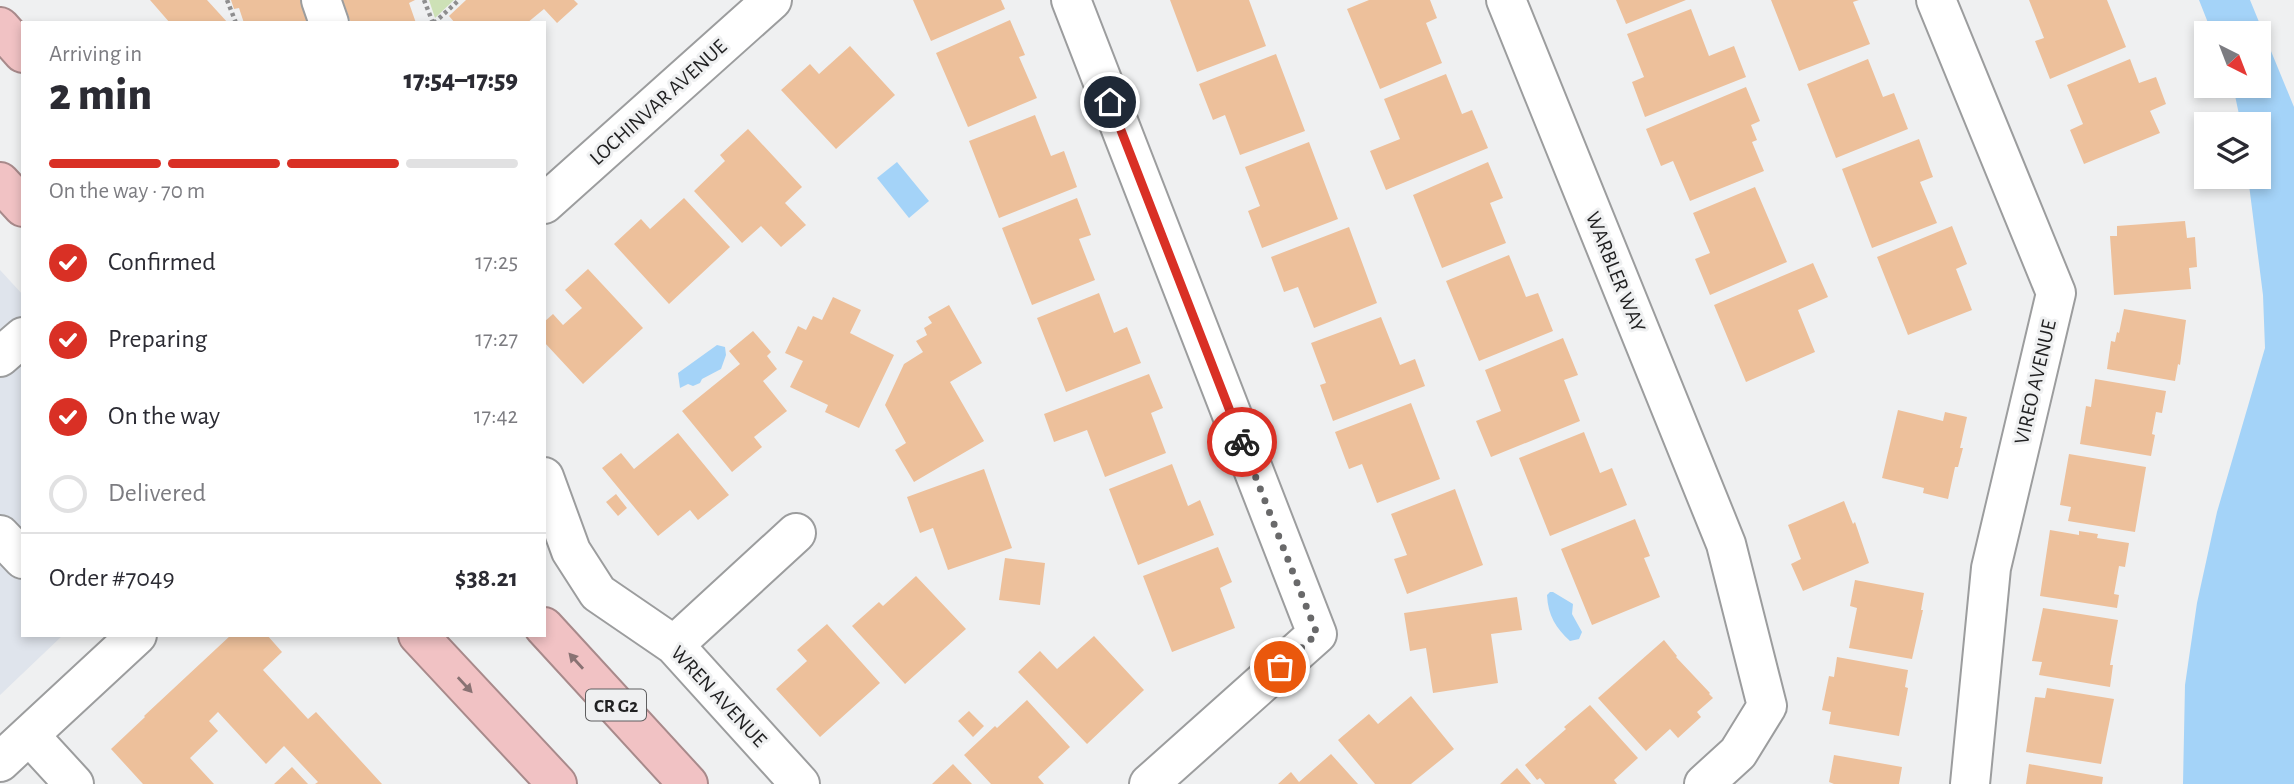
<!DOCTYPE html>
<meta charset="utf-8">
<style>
:root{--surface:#fff;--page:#f7f7f7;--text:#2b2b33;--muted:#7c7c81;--line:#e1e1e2;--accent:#d93025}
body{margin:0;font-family:"Alegreya Sans",sans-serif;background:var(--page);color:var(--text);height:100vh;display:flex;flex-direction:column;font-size:26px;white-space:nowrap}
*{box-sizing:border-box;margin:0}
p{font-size:23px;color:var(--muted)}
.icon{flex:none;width:38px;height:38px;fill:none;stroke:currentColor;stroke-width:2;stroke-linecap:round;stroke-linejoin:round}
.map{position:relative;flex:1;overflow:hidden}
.panel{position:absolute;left:21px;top:21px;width:525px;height:616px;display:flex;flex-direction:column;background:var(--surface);border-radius:0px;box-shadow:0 4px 10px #0003}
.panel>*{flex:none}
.needle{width:46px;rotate:138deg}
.tools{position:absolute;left:2194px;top:21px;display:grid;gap:14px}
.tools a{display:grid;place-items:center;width:77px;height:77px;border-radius:0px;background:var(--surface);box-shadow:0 4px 10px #0003;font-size:35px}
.pin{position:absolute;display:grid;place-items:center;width:60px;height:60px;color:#fff;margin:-30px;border:4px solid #fff;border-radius:50%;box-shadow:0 2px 7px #0007}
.courier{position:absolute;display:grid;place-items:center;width:70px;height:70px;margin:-35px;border:5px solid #d93025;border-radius:50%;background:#fff;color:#222;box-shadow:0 2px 9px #0007}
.headline em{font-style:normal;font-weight:800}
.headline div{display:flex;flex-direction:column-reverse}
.headline{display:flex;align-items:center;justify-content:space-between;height:119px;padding:0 28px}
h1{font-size:46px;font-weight:800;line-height:52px}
.bar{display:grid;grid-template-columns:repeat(4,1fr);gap:10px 7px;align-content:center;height:84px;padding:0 28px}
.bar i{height:9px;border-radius:5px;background:var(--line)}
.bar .selected{background:var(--accent)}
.bar p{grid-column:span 4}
.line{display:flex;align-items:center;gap:18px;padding:0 28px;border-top:2px solid var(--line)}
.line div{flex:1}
ol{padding:0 28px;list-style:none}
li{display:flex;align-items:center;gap:21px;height:77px}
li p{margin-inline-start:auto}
li .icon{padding:7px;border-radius:50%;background:var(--accent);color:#fff;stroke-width:4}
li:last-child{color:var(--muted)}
li i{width:38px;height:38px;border:4px solid var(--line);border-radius:50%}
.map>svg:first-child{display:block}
</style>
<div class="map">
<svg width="2294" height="784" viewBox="0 0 2294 784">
<rect width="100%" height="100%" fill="#eff0f1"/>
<path fill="#dfe4ec" d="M0 270 23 295V635H63L0 695Z"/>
<path fill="#cde1b6" d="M429 0H454L435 18Z"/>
<path fill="#a4d3f8" d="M2199 0H2250L2294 107V784H2183L2185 685 2197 603 2217 512 2265 348 2263 295 2248 177H2259V124H2241L2233 86H2259V33H2212Z
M897 162 929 201 909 218 877 178Z
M717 345 725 347 726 355 721 369 702 379 700 383 693 386 688 384 680 388 678 373Z
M1550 592H1553L1573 604 1572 614 1582 632 1579 639 1570 641C1556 628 1548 616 1547 595Z"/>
<path fill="#edc09b" d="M150 0H207L228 23H170Z
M231 0H305L313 23H244L239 8 234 9Z
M338 0H415L409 3 416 23H351L344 4 340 6Z
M466 0H574L578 4 557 23 544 9 527 23H455L449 16Z
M913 0H1001L1005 9 931 41Z
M1170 0H1249L1266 46 1197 72Z
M1369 0H1430L1437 18 1426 23 1442 63 1380 89 1347 9Z
M1616 0H1686L1626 24Z
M1771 0H1859L1853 2 1870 44 1799 71Z
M2029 0H2107L2126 47 2050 79 2035 41 2044 38Z
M1691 9 1709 56 1734 46 1746 77 1645 117 1632 82 1644 77 1627 34Z
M1010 20 1025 55 1019 57 1037 98 968 127 936 53Z
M850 46 895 95 836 149 781 90 810 64 819 74Z
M1276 54 1305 131 1240 155 1225 115 1213 120 1199 84Z
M1868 59 1883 97 1894 93 1908 129 1836 158 1807 84Z
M2130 59 2139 83 2156 77 2166 104 2150 111 2160 133 2084 164 2070 130 2083 124 2067 85Z
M1446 74 1462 114 1472 110 1488 148 1386 190 1370 151 1400 139 1384 99Z
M1746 87 1760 121 1751 125 1757 140 1752 142 1764 171 1690 201 1673 161 1661 166 1646 129Z
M1035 115 1051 156 1064 151 1077 187 999 218 969 141Z
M748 129 802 187 785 203 806 225 781 247 761 226 742 243 694 191 725 161 720 155Z
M1919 139 1933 177 1920 182 1937 223 1872 248 1842 169Z
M1309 142 1338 219 1262 248 1248 211 1260 206 1245 167Z
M1488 162 1503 198 1490 203 1506 243 1442 268 1413 195Z
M1755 187 1787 262 1710 295 1695 259 1710 253 1693 213Z
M684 198 730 247 669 304 614 244 641 219 650 229Z
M1077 198 1091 235 1079 239 1095 280 1032 305 1002 228Z
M2185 221 2187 238 2195 237 2197 267 2189 268 2191 289 2114 295 2110 236H2117V226Z
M1952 226 1967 264 1956 269 1972 310 1908 335 1877 257Z
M1349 227 1377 303 1314 328 1298 287 1284 292 1271 257Z
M1509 255 1526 297 1538 293 1553 331 1479 361 1446 281Z
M1813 263 1828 297 1798 310 1815 352 1746 382 1714 305Z
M588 269 643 328 583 384 544 342V322L553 314 563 325 582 308 565 290Z
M1099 293 1114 333 1127 327 1141 363 1066 392 1037 318Z
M833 297 861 310 850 333 894 355 859 428 825 412 828 405 790 387 803 361 785 353 798 326 806 330 813 316 822 320Z
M949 305 982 363 950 382 984 441 914 482 895 450 906 443 885 405 904 364 923 352 916 341 927 335 924 328 932 323 928 317Z
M2124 309 2186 320 2180 365 2178 364 2175 381 2107 369 2111 341 2115 342 2117 332 2119 333Z
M1381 317 1400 365 1415 359 1425 386 1333 421 1320 385 1326 383 1311 343Z
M753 331 771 352 767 356 777 369 763 381 787 411 754 437 762 447 732 472 682 411 740 364 729 351Z
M1563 338 1578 375 1564 380 1580 421 1491 457 1476 421 1501 411 1485 370Z
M1149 374 1163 408 1151 413 1166 453 1105 477 1087 430 1054 442 1044 414Z
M2095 379 2166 391 2162 413 2156 412 2152 434 2155 435 2151 456 2080 444 2086 406 2091 407Z
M1411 403 1440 479 1377 503 1362 464 1349 469 1335 432Z
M1898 410 1943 421 1945 412 1967 417 1960 448H1963L1958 467H1955L1948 499 1923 493 1924 488 1882 478Z
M1584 432 1600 473 1612 468 1627 505 1550 536 1519 458Z
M678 433 729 495 698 520 690 510 658 536 602 468 621 453 634 469Z
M2069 454 2146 467 2135 532 2068 521 2071 507 2060 505Z
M1172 464 1188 506 1200 500 1214 535 1138 565 1109 489Z
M984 469 1012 548 948 570 933 528 920 533 907 497Z
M1455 489 1483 565 1407 594 1394 559 1407 555 1391 514Z
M616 494 627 508 618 516 606 502Z
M1844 501 1853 524 1855 522 1869 563 1803 591 1791 564 1801 559 1788 525Z
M1635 519 1650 556 1644 558 1660 597 1592 625 1561 549Z
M2050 530 2079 535V531L2098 534 2097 538 2129 543 2125 567 2119 566 2114 594 2119 595 2117 608 2040 596Z
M1218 547 1232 582 1220 588 1235 628 1172 652 1143 576Z
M1005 558 1045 563 1040 605 999 600Z
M916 576 966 629 905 684 852 626 879 602 883 606Z
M1855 580 1924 593 1921 610H1923L1912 659 1849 648 1857 608 1850 606Z
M1517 597 1522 630 1491 634 1498 683 1433 693 1426 648 1410 651 1404 613Z
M2043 608 2118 620 2110 665H2113L2110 687 2039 675 2042 662 2032 661Z
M827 624 880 683 820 737 776 689 807 661 797 650Z
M231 635H267L282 652 263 670 308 719 316 712 382 784H315L318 782 284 746 266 764 218 712 209 721 218 731 190 758 214 784H143L111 749 145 717 144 716Z
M1094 636 1144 690 1087 744 1018 672 1040 651 1057 669Z
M1664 640 1677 656 1676 657 1710 693 1709 694 1713 698 1697 712 1701 717 1678 738 1670 729 1646 751 1598 698Z
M1837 657 1908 670 1905 687 1908 688 1899 736 1829 724 1831 712 1822 710 1829 676 1834 677Z
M2047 688 2114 699 2101 764 2026 752 2035 697 2045 698Z
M1411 696 1454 749 1411 784H1375L1338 740 1369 714 1378 724Z
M1027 700 1070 747 1038 777 1044 784H991L964 755 995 726 997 728Z
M1590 705 1638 758 1614 780 1617 784H1545L1540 778 1537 780 1525 765 1566 729 1564 727Z
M969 711 984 726 973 737 958 721Z
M1331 754 1358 784H1278L1291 772 1299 782Z
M1834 755 1902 767 1899 784H1834L1829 782Z
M953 764 972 784H932Z
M2029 764 2103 777 2102 784H2026Z
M292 767 308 784H274Z
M1517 768 1531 784H1500Z"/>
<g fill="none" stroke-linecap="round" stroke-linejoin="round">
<defs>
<path id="minor" d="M321 0 329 23
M1071 0 1317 634 1149 784
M1506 0 1726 544 1767 706 1738 753 1704 784
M1936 0 2056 293 1991 568 1970 784
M544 204 772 0
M0 357 23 337
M544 477 571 551 598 593 674 645 800 784
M0 535 23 559
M674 645 796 533
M29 735 74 784
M0 762 137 635"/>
<path id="highway" d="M0 27 23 53
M0 182 23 207
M544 627 688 784
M418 635 557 784"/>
</defs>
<use href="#minor" stroke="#9c9d9e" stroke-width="42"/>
<use href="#highway" stroke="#a88a8b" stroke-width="42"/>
<path stroke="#8e8e8f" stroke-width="4.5" stroke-dasharray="3.5 3.5" stroke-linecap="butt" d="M227 0 236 23
M424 0 433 23
M434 23 459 0"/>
<use href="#minor" stroke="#fff" stroke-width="38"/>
<use href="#highway" stroke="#f1c2c4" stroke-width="38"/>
</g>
<defs><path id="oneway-solid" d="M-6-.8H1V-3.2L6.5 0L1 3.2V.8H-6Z" transform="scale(1.75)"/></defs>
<g fill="#897273">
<use href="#oneway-solid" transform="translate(576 661) rotate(-132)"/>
<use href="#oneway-solid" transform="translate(465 685) rotate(47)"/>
</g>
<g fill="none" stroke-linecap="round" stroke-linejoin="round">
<path stroke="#69696a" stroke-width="7" stroke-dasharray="0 12.6" d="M1242 442 1317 634 1280 667"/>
<path stroke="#d93025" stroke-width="9" d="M1110 102 1242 442"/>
</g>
<g text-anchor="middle" stroke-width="6" stroke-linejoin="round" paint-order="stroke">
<rect fill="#eff0f1" stroke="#5f5f60" stroke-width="2" x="586" y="689.5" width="60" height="31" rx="5"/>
<g font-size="19" font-weight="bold" fill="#212122">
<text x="616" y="712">CR G2</text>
</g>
<g font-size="21" fill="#212122" stroke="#eff0f1">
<text transform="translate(658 102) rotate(-42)" y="7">LOCHINVAR AVENUE</text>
<text transform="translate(1616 272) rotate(68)" y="7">WARBLER WAY</text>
<text transform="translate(2035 382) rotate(-77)" y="7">VIREO AVENUE</text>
<text transform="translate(719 696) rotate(47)" y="7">WREN AVENUE</text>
</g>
</g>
</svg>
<div class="tools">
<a><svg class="needle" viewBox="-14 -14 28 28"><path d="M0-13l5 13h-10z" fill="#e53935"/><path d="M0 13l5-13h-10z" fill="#7c7c81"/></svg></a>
<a><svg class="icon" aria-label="layers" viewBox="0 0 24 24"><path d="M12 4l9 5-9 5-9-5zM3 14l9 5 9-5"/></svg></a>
</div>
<div class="pin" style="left:1280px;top:667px;background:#ea580c"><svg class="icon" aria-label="bag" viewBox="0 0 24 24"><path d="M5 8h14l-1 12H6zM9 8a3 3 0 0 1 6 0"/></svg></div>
<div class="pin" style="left:1110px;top:102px;background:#1f2937"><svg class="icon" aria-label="home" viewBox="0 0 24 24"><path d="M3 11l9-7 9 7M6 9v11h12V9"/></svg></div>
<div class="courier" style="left:1242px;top:442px"><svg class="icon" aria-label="bike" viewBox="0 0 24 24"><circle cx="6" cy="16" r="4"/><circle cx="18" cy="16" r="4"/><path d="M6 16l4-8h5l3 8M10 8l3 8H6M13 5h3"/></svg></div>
<section class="panel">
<div class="headline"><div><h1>2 min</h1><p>Arriving in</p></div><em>17:54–17:59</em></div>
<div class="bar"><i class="selected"></i><i class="selected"></i><i class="selected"></i><i></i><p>On the way · 70 m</p></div>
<ol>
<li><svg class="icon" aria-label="check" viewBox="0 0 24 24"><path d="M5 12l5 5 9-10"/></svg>Confirmed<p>17:25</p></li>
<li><svg class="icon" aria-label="check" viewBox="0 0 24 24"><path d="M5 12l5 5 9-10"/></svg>Preparing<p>17:27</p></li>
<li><svg class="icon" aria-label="check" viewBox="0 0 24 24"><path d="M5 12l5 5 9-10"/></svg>On the way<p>17:42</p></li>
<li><i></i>Delivered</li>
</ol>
<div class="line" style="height:91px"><div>Order #7049</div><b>$38.21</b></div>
</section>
</div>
